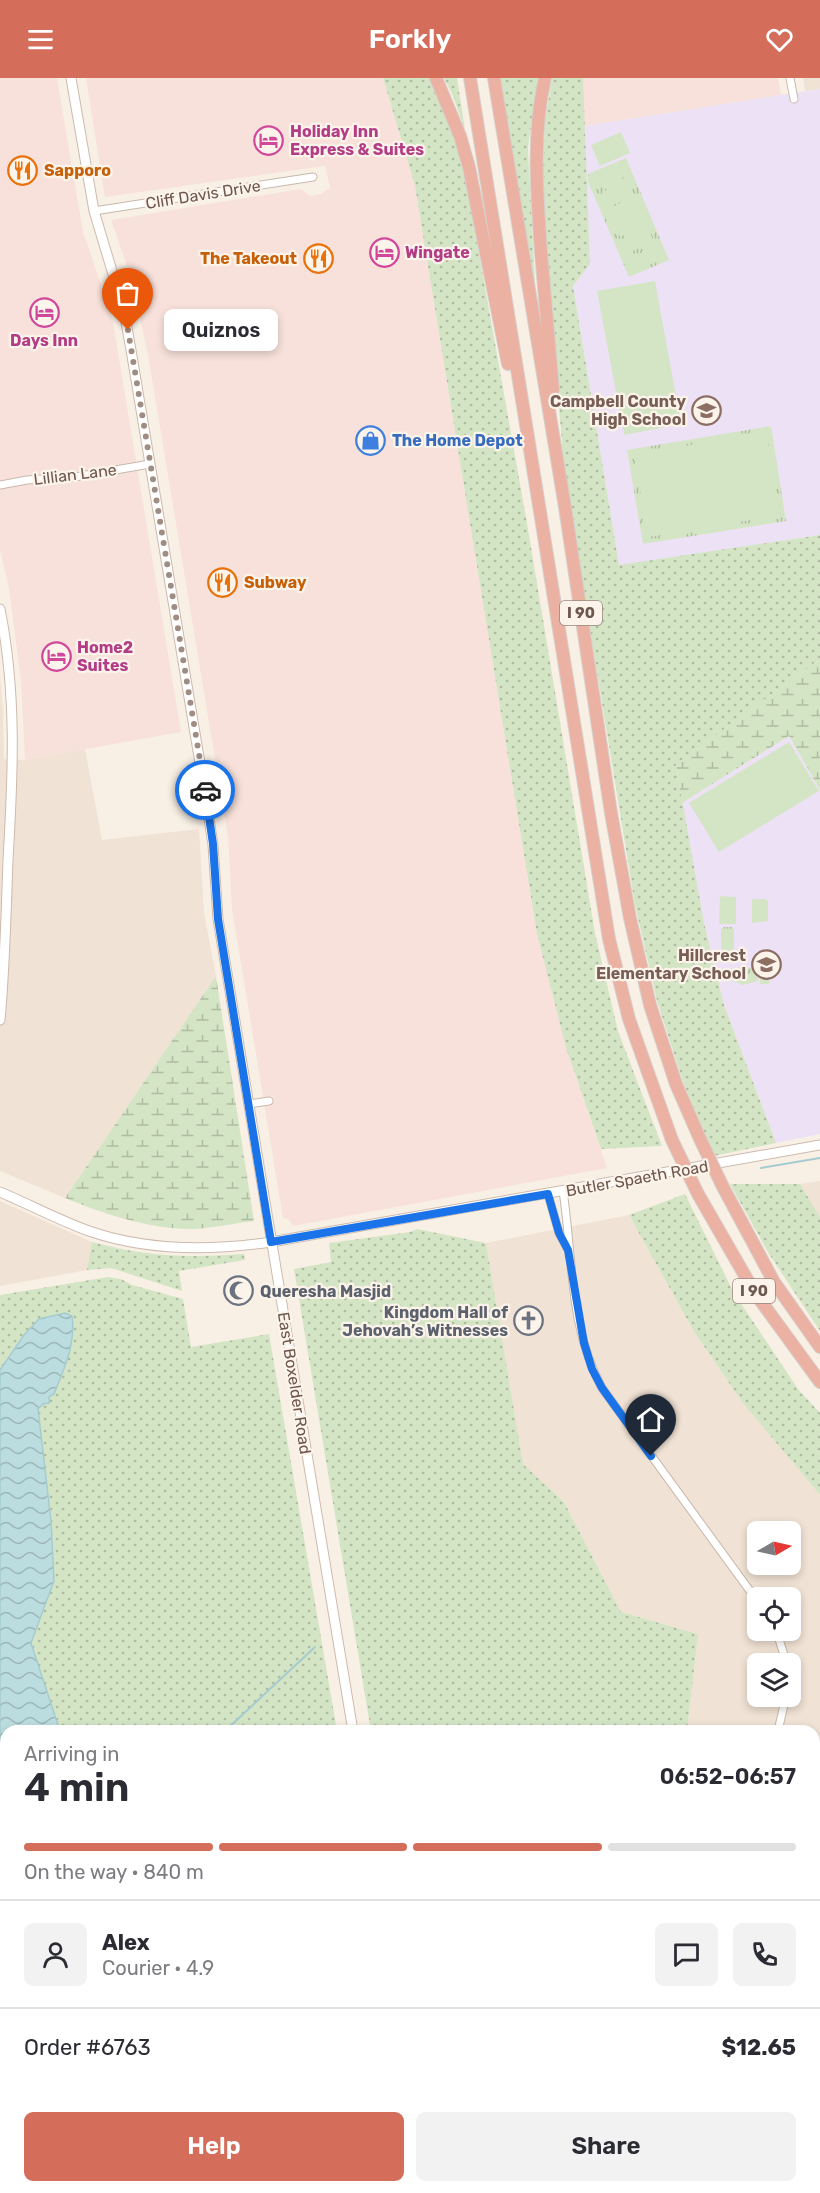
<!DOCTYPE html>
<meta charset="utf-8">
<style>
:root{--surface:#fff;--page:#f2f2f3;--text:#2b2b33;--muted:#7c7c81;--line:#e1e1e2;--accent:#d46d59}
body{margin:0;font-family:Rubik,sans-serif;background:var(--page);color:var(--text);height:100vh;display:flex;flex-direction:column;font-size:22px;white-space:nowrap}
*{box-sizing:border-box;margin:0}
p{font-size:20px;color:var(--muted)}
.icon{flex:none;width:33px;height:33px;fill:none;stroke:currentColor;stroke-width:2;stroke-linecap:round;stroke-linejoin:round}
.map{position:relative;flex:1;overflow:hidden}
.details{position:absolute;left:0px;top:1647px;width:820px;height:468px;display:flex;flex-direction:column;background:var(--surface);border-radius:18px 18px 0 0;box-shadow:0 3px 9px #0003}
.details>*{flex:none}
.needle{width:39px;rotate:81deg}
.tools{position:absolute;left:747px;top:1443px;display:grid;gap:12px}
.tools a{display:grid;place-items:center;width:54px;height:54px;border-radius:9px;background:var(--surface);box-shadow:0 3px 9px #0003;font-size:30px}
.pin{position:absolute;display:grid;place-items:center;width:51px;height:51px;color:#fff;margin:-62px -26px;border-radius:50% 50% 50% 0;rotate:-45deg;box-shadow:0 0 6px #0007}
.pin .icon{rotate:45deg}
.courier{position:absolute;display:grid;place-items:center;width:60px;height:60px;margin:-30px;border:4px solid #1a73e8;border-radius:50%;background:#fff;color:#222;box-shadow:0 2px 8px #0007}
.bubble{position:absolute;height:42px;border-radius:9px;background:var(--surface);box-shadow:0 3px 9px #0003;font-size:20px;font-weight:600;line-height:42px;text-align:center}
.head em{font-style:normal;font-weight:600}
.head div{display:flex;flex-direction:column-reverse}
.head{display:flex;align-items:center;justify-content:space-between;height:102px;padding:0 24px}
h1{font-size:39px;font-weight:600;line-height:45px}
.bar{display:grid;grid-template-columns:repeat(4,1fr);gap:9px 6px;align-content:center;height:72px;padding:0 24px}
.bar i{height:8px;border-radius:4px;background:var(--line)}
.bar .selected{background:var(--accent)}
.bar p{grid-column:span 4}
.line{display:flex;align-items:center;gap:15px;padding:0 24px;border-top:2px solid var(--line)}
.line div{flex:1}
.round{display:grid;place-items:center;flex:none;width:63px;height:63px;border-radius:9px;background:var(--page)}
.action{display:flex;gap:12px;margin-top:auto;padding:12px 24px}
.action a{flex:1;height:69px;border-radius:9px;background:var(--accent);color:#fff;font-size:24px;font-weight:600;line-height:69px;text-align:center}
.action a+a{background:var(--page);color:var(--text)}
header{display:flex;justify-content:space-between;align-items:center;height:78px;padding:0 24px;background:var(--accent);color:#fff;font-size:27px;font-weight:600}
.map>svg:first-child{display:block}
</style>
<header><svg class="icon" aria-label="menu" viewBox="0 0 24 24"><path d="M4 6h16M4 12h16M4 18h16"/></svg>Forkly<svg class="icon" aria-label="heart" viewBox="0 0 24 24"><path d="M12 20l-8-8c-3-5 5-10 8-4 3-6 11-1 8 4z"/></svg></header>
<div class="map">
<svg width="820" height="2115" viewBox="0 0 820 2115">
<defs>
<pattern id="grass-dots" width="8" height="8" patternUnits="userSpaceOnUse" patternTransform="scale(1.5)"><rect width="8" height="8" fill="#d4e5c5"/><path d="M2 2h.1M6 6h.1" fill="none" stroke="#b0bca2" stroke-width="1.8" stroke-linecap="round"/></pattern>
<pattern id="wetland-marsh" width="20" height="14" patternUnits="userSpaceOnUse" patternTransform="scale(1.5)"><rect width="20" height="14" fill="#d4e5c5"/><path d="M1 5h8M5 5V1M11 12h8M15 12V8" fill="none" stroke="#b0bca2"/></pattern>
<pattern id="park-tufts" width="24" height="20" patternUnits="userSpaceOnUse" patternTransform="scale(1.5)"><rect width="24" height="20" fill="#d4e5c5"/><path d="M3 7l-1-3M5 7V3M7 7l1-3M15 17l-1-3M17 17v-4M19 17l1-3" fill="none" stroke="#b0bca2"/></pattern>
<pattern id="water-waves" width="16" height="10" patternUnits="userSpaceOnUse" patternTransform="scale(1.5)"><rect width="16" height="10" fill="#bcdde0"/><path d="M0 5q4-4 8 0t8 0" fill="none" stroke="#9db6b8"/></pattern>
</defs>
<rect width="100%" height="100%" fill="#f9f0e5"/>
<path fill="#f0e2d4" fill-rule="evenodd" d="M803 0H820V11L805 13Z
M0 597 3 634 4 681 25 682 85 671 102 762 199 751 204 835 216 898 65 1120 0 1093Z
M820 1103V1139L800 1106Z
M0 1123 92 1164 87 1192 0 1208Z
M629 1137 693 1252 742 1324 820 1417V2003L815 2004 814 1653H687L698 1556 621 1534 564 1424 523 1386 486 1165ZM758 1454H790V1486H758ZM758 1520H790V1552H758ZM758 1586H790V1618H758Z"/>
<path fill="#f8e1da" d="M0 0H57L83 154 112 238 181 654 25 682 21 603 9 510 0 472Z
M86 0H383L415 108 537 856 566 970 607 1090 293 1148 288 1141 283 1140 232 831 228 759 148 277 131 199 111 142 301 111 310 118 321 116 330 110 325 88 105 119Z
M583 0H778L781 17 584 48Z
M441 2109H647L648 2115H442Z"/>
<path fill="#ede2f5" d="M820 11V457L619 488 573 208 590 186 584 48Z
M789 658 820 712V1056L776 1065 724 927 704 845 682 725Z"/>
<path fill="url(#grass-dots)" d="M383 0H430L452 53 464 91 527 445 595 855 618 953 662 1068 601 1071 566 970 537 856 415 108Z
M444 0H457L465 52 453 18Z
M500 0H538L528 70 536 222Z
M552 0H583L590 186 573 208 619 487 820 457V581L676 687 704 845 724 927 776 1065 714 1078 683 1004 657 923 635 827 564 392 542 112 545 43Z
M730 1106H800L820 1139V1253L769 1176Z
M685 1116 734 1215 798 1311 820 1335V1417L742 1324 693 1252 629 1137Z
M417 1151 486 1165 523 1386 564 1424 621 1534 698 1556 687 1653H371L294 1191 331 1184 329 1165 410 1154Z
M92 1164C148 1179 186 1180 244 1176L245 1182 179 1193 182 1213 111 1190 87 1192Z
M108 1199 121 1201 132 1207 183 1221 191 1269 269 1256 337 1653H60L31 1565 54 1503 51 1443 38 1331 43 1326 39 1241 24 1257 0 1292V1217Z
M0 1969 6 1975V2109H211L174 2115H0Z
M820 2003V2115H648L647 2109H814L815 2004Z"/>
<path fill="url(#wetland-marsh)" d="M820 581V712L789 658 682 725 676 686Z
M216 898 254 1143C234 1145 214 1150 194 1151 152 1152 104 1136 65 1120Z"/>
<path fill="url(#park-tufts)" d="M626 80 669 182 629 199 588 104V96Z
M771 348 786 443 643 466 627 372Z
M752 821H765L768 823V843L752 845Z
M724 849H732L734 852V871L731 873H724L721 870V851Z
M743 888 756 892 759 897 757 903 743 907 731 902 729 897 732 892Z
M211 2109H399L400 2115H174Z"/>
<path fill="#d4e5c5" d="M621 54 630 75 600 88 591 67Z
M621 87 626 98 599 110 594 98Z
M628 103 633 115 607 126 602 114Z
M634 119 640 131 614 142 608 131Z
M641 136 646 148 620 159 615 147Z
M649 152 654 164 628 175 623 163Z
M655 169 661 181 634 192 629 180Z
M655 203 681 346 624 357 597 213Z
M766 355 780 437 648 459 634 376Z
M789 664 819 713 719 774 689 725Z
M720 818 736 819V846H719Z
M760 890 770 891 769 906H760Z"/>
<path fill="url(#water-waves)" stroke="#a4ccd0" stroke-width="1.5" d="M65 1235 72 1238C76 1267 64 1290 54 1316L49 1319V1325L43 1326 38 1331 51 1443 54 1503 31 1565 60 1653H6V1975L0 1969V1292L24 1257 39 1241Z"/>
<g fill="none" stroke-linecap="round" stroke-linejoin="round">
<path stroke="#a4ccd0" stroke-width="2" d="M761 1090 820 1080
M225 1653 315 1569"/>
<defs>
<path id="street" d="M790 0 794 21
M94 133 313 99
M0 407 27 402 75 399 150 386
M249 1026 269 1023
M563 1113C573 1179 569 1250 602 1310L758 1524
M548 1116 559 1155 567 1170
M776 1552 787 1586
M778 1653 786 1618
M814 1908 820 1907"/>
<path id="secondary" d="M71 0 94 133 124 233 131 272 207 727 213 767 218 841 353 1653
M0 531C17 616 13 696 8 782 6 835 5 889 0 942
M0 1114C29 1126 58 1142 89 1153 147 1173 210 1173 271 1164L820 1067
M424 2109V2115"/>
<path id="highway" d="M436 0 460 58 469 89 508 286
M470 0 609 861 629 941 672 1062
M494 0 565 429 611 735 630 840 650 927 676 1006 700 1061
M545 0C532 56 537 117 541 174 545 220 549 266 553 312
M723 1109 774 1204 820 1269
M698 1116 755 1215 820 1304"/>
</defs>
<use href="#street" stroke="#c8b8ad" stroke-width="9"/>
<use href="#secondary" stroke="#cdbaae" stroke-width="11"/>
<use href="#highway" stroke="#d6d0cd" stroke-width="14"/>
<use href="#street" stroke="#fff" stroke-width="7"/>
<use href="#secondary" stroke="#fff" stroke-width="9"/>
<use href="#highway" stroke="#ebb2a3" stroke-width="12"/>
<defs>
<path id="highway-bridge" d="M700 1061 723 1109
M672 1062 698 1116"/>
</defs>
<use href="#highway-bridge" stroke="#d6d0cd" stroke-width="14" stroke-linecap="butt"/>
<use href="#highway-bridge" stroke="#ebb2a3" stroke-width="12"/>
</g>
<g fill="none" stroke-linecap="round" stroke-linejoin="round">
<path stroke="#9f8d83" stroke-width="6" stroke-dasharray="0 10.8" d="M128 252 205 712"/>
<path stroke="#1a73e8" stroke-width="8" d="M205 712 213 766 218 841 271 1164 548 1116 559 1155 568 1172 584 1265 592 1291 602 1310 651 1378"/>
</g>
<defs>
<symbol id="hotel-ring" viewBox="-11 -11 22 22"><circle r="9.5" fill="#fcf4eb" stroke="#d1479c" stroke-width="1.5"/><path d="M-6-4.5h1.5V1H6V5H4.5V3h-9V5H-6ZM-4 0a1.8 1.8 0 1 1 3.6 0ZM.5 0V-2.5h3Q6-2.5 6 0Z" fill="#d1479c"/></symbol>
<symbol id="restaurant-ring" viewBox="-11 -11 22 22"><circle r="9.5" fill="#fcf4eb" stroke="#e8710a" stroke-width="1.5"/><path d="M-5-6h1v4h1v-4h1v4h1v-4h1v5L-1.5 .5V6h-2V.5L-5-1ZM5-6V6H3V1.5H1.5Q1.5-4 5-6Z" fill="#e8710a"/></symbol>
<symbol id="school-ring" viewBox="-11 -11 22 22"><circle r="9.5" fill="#fcf4eb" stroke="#8d6e63" stroke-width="1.5"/><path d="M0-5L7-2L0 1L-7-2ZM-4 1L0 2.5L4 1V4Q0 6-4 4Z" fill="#8d6e63"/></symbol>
<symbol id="shop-ring" viewBox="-11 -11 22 22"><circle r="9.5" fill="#fcf4eb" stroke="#3f7fe0" stroke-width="1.5"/><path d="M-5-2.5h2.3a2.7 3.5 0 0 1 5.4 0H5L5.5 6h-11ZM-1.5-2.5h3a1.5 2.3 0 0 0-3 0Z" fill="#3f7fe0"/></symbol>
<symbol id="mosque-ring" viewBox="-11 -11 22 22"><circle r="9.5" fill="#fcf4eb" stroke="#6b7280" stroke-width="1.5"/><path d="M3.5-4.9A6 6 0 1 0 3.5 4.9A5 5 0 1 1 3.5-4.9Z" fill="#6b7280"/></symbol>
<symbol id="church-ring" viewBox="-11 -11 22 22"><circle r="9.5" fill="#fcf4eb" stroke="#6b7280" stroke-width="1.5"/><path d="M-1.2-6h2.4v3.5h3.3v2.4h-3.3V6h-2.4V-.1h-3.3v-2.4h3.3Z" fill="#6b7280"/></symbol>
</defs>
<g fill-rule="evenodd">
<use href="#hotel-ring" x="252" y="46" width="33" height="33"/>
<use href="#restaurant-ring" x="6" y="76" width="33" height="33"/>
<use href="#hotel-ring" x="368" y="158" width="33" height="33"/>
<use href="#restaurant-ring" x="302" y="164" width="33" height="33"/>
<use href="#hotel-ring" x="28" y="218" width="33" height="33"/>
<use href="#school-ring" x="690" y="316" width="33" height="33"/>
<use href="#shop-ring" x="354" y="346" width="33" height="33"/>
<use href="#restaurant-ring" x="206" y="488" width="33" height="33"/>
<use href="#hotel-ring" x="40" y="562" width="33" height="33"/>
<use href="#school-ring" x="750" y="870" width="33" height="33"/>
<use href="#mosque-ring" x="222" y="1196" width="33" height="33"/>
<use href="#church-ring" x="512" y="1226" width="33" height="33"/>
</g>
<g text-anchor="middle" stroke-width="4.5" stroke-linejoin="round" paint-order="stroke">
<g fill="#fcf4eb" stroke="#99867d" stroke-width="1.5">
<rect x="560" y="523" width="42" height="24" rx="4.5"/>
<rect x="733" y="1201" width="42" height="24" rx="4.5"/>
</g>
<g font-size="15" font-weight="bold" fill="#6e574e">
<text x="581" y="540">I 90</text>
<text x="754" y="1218">I 90</text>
</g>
<g font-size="16" font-weight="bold" fill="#b23c85" stroke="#fcf4eb" text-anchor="start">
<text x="290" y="59">Holiday Inn<tspan x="290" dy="18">Express &amp; Suites</tspan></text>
<text x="405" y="180">Wingate</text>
<text x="44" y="268" text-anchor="middle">Days Inn</text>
<text x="77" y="575">Home2<tspan x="77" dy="18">Suites</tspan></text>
</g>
<g font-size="16" font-weight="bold" fill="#c56008" stroke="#fcf4eb" text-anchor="start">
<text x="44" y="98">Sapporo</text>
<text x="297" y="186" text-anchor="end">The Takeout</text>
<text x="244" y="510">Subway</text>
</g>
<g font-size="16" fill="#6e574e" stroke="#fcf4eb">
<text transform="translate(203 116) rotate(-9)" y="6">Cliff Davis Drive</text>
<text transform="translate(75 396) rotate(-7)" y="6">Lillian Lane</text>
<text transform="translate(637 1100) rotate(-10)" y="6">Butler Spaeth Road</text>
<text transform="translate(295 1305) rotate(81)" y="6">East Boxelder Road</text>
</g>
<g font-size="16" font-weight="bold" fill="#785e54" stroke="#fcf4eb" text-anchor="end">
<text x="686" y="329">Campbell County<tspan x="686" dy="18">High School</tspan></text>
<text x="746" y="883">Hillcrest<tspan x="746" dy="18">Elementary School</tspan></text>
</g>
<g font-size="16" font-weight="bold" fill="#366cbe" stroke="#fcf4eb" text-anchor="start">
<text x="392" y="368">The Home Depot</text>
</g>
<g font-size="16" font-weight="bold" fill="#5b616d" stroke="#fcf4eb" text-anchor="start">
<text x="260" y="1219">Queresha Masjid</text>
<text x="508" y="1240" text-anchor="end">Kingdom Hall of<tspan x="508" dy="18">Jehovah’s Witnesses</tspan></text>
</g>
</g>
</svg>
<div class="tools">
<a><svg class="needle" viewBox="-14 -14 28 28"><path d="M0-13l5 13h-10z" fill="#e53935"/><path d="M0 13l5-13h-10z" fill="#7c7c81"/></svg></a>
<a><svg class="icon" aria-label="locate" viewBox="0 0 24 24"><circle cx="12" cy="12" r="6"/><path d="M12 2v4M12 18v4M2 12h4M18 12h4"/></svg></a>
<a><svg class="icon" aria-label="layers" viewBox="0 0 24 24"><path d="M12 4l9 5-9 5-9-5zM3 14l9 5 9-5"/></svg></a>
</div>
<div class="pin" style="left:128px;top:252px;background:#ea580c"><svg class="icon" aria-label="bag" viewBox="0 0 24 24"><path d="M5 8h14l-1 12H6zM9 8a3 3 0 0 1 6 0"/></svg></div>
<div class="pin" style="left:651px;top:1378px;background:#1f2937"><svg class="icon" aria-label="home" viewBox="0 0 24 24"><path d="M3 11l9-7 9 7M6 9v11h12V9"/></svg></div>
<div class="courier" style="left:205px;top:712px"><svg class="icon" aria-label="car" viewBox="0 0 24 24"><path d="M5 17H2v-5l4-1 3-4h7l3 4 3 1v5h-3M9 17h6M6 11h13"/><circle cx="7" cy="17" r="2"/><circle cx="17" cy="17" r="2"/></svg></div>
<div class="bubble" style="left:164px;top:231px;width:114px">Quiznos</div>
<section class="details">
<div class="head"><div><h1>4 min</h1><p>Arriving in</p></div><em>06:52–06:57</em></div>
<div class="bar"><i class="selected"></i><i class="selected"></i><i class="selected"></i><i></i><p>On the way · 840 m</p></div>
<div class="line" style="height:108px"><a class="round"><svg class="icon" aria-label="person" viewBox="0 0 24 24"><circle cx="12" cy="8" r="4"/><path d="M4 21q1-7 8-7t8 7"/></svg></a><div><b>Alex</b><p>Courier · 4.9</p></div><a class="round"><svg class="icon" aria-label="chat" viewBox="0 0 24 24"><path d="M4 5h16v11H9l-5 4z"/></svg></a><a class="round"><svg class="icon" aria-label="phone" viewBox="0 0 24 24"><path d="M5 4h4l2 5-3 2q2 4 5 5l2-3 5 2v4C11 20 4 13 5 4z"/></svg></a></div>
<div class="line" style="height:78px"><div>Order #6763</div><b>$12.65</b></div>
<div class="action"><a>Help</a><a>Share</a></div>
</section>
</div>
